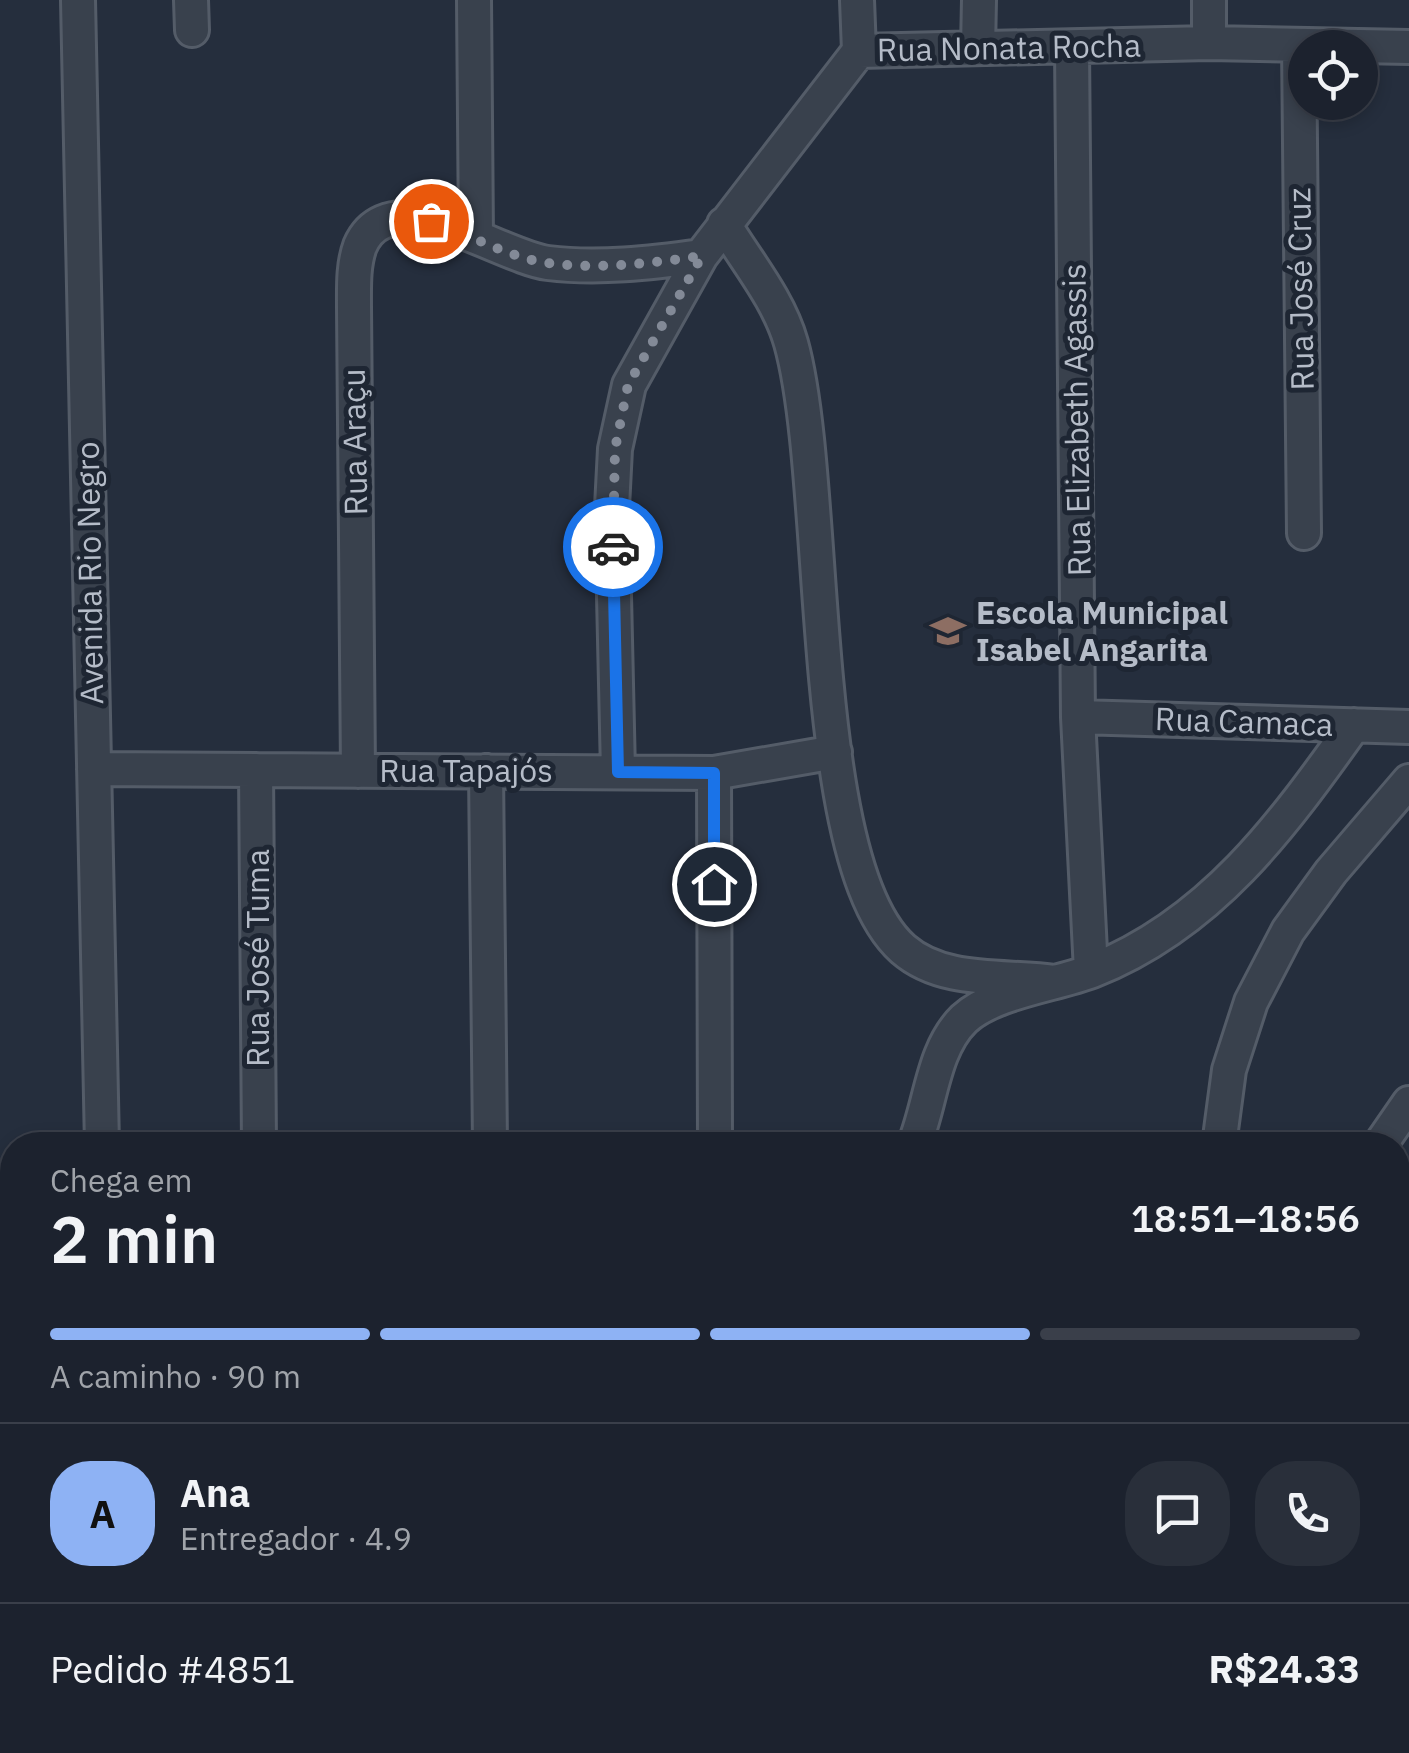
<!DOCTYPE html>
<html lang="pt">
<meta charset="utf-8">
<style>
:root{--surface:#1c222e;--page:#292f3a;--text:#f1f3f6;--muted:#a0a4aa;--line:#3a3f4a;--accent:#8eb2f4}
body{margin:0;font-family:"IBM Plex Sans",sans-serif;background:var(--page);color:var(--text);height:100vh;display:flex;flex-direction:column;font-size:38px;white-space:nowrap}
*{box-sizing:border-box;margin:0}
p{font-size:32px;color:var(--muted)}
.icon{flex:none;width:55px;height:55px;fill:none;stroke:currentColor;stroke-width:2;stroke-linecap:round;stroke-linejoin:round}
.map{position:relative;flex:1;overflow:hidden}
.panel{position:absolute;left:0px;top:1132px;width:1410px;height:622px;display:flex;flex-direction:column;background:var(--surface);border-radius:40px 40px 0 0;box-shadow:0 5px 15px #0003,0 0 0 2px var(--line)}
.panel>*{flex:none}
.controls{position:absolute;left:1288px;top:30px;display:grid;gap:20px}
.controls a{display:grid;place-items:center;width:90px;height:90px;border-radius:50%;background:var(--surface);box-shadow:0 5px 15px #0003,0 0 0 2px var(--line);font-size:50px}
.pin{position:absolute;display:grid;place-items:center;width:85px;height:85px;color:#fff;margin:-42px;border:5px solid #fff;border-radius:50%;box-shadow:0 2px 10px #0007}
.courier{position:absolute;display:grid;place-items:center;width:100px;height:100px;margin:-50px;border:8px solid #1a73e8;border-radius:50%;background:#fff;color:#222;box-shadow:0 2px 12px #0007}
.headline em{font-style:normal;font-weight:600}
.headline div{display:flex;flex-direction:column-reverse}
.headline{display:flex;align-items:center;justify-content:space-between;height:170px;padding:0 50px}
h1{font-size:65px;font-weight:600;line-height:75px}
.bar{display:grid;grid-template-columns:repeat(4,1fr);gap:15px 10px;align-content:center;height:120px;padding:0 50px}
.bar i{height:12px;border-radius:8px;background:var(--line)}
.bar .on{background:var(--accent)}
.bar p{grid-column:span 4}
.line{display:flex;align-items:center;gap:25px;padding:0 50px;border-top:2px solid var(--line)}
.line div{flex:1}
.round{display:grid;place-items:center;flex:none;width:105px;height:105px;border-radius:40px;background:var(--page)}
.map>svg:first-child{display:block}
</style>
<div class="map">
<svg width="1409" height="1753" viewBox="0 0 1409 1753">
<rect width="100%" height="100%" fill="#252e3d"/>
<path fill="#273b3e" d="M1409 1221V1374L1398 1397V1246Z"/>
<path fill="#4b5566" d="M1409 1389V1440L1398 1434V1411Z
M1398 1494 1409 1500V1753H1286L1267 1742H1398Z"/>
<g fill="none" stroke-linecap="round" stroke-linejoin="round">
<defs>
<path id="minor" d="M78 0 102 1145
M191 0 192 30
M474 0 476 237
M857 0 859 51
M1209 0V43
M1299 45 1304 533
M978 48 979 0
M1072 48 1078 717 1091 971
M859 51 1209 43 1409 47
M724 224C747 262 779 300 791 343 830 482 805 862 903 949 943 984 1004 975 1055 982
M1078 717 1409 727
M94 769 714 773 835 752
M256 770 259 1145
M358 771 354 307C354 287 353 265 360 246 390 177 500 257 548 263 598 269 651 263 701 256L859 51
M486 771 490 1145
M618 772 612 507 615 449 629 385 701 256
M714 773 715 1145
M914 1145C931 1105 932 1050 964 1019 993 992 1055 985 1092 971 1211 924 1282 826 1354 725
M1219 1145 1229 1070 1251 1002 1288 931 1331 872 1409 781
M1380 1145 1409 1103
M116 1742V1753
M1068 1742 1074 1753
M866 1753 877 1742
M977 1753 989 1742"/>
</defs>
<use href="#minor" stroke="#545c68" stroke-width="38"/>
<path stroke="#45585b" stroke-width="5" stroke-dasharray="8 8" stroke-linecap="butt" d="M1398 1388 1409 1365
M1225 1742 1246 1753"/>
<use href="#minor" stroke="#39414d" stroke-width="32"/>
</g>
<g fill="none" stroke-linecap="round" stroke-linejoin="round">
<path stroke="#838a97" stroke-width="10" stroke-dasharray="0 18" d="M431 221C469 234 507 257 547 263 597 270 652 263 702 256L628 385 615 449 613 547"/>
<path stroke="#1a73e8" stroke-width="12" d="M613 547 618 772 714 773V884"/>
</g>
<defs>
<symbol id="school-bare" viewBox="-9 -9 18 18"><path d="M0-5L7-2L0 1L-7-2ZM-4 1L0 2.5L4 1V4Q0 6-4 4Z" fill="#8d6e63" stroke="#1e2633" stroke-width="2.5" paint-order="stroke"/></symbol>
</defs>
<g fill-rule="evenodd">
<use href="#school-bare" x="923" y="606" width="50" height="50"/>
</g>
<g text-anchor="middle" stroke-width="10" stroke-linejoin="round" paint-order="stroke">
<g font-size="32" fill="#b5bcc8" stroke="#1e2633">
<text transform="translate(1009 48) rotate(-1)" y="11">Rua Nonata Rocha</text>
<text transform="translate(1301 289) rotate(-91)" y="11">Rua José Cruz</text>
<text transform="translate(1077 420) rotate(-91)" y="11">Rua Elizabeth Agassis</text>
<text transform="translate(355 442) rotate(-91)" y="11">Rua Araçu</text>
<text transform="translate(90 573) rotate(-91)" y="11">Avenida Rio Negro</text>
<text transform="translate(1244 722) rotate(2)" y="11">Rua Camaca</text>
<text x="466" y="782">Rua Tapajós</text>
<text transform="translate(258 958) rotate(-90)" y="11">Rua José Tuma</text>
</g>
<g font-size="32" font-weight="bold" fill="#b5bcc8" stroke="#1e2633" text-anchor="start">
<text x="976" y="624">Escola Municipal<tspan x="976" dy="37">Isabel Angarita</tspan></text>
</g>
</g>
</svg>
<div class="controls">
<a><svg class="icon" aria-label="locate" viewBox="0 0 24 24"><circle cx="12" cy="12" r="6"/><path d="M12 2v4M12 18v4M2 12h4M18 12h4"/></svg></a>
</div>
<div class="pin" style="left:431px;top:221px;background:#ea580c"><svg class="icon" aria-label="bag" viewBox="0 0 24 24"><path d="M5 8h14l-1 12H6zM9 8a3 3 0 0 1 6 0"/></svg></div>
<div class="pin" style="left:714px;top:884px;background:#1f2937"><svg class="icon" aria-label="home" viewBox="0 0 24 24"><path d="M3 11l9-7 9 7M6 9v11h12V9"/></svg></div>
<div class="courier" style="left:613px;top:547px"><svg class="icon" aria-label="car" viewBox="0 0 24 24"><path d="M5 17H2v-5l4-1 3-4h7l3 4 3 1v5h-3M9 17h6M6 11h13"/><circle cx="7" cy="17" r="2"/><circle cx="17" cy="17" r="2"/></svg></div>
<section class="panel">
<div class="headline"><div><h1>2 min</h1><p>Chega em</p></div><em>18:51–18:56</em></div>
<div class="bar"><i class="on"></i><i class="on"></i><i class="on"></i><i></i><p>A caminho · 90 m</p></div>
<div class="line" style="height:180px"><b class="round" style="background:var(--accent);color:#111">A</b><div><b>Ana</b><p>Entregador · 4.9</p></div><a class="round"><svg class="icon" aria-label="chat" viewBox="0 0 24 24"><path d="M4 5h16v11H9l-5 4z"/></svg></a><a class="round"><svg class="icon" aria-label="phone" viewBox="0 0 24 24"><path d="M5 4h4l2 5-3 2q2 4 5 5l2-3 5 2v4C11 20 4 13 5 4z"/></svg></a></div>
<div class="line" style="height:130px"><div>Pedido #4851</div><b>R$24.33</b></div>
</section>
</div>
